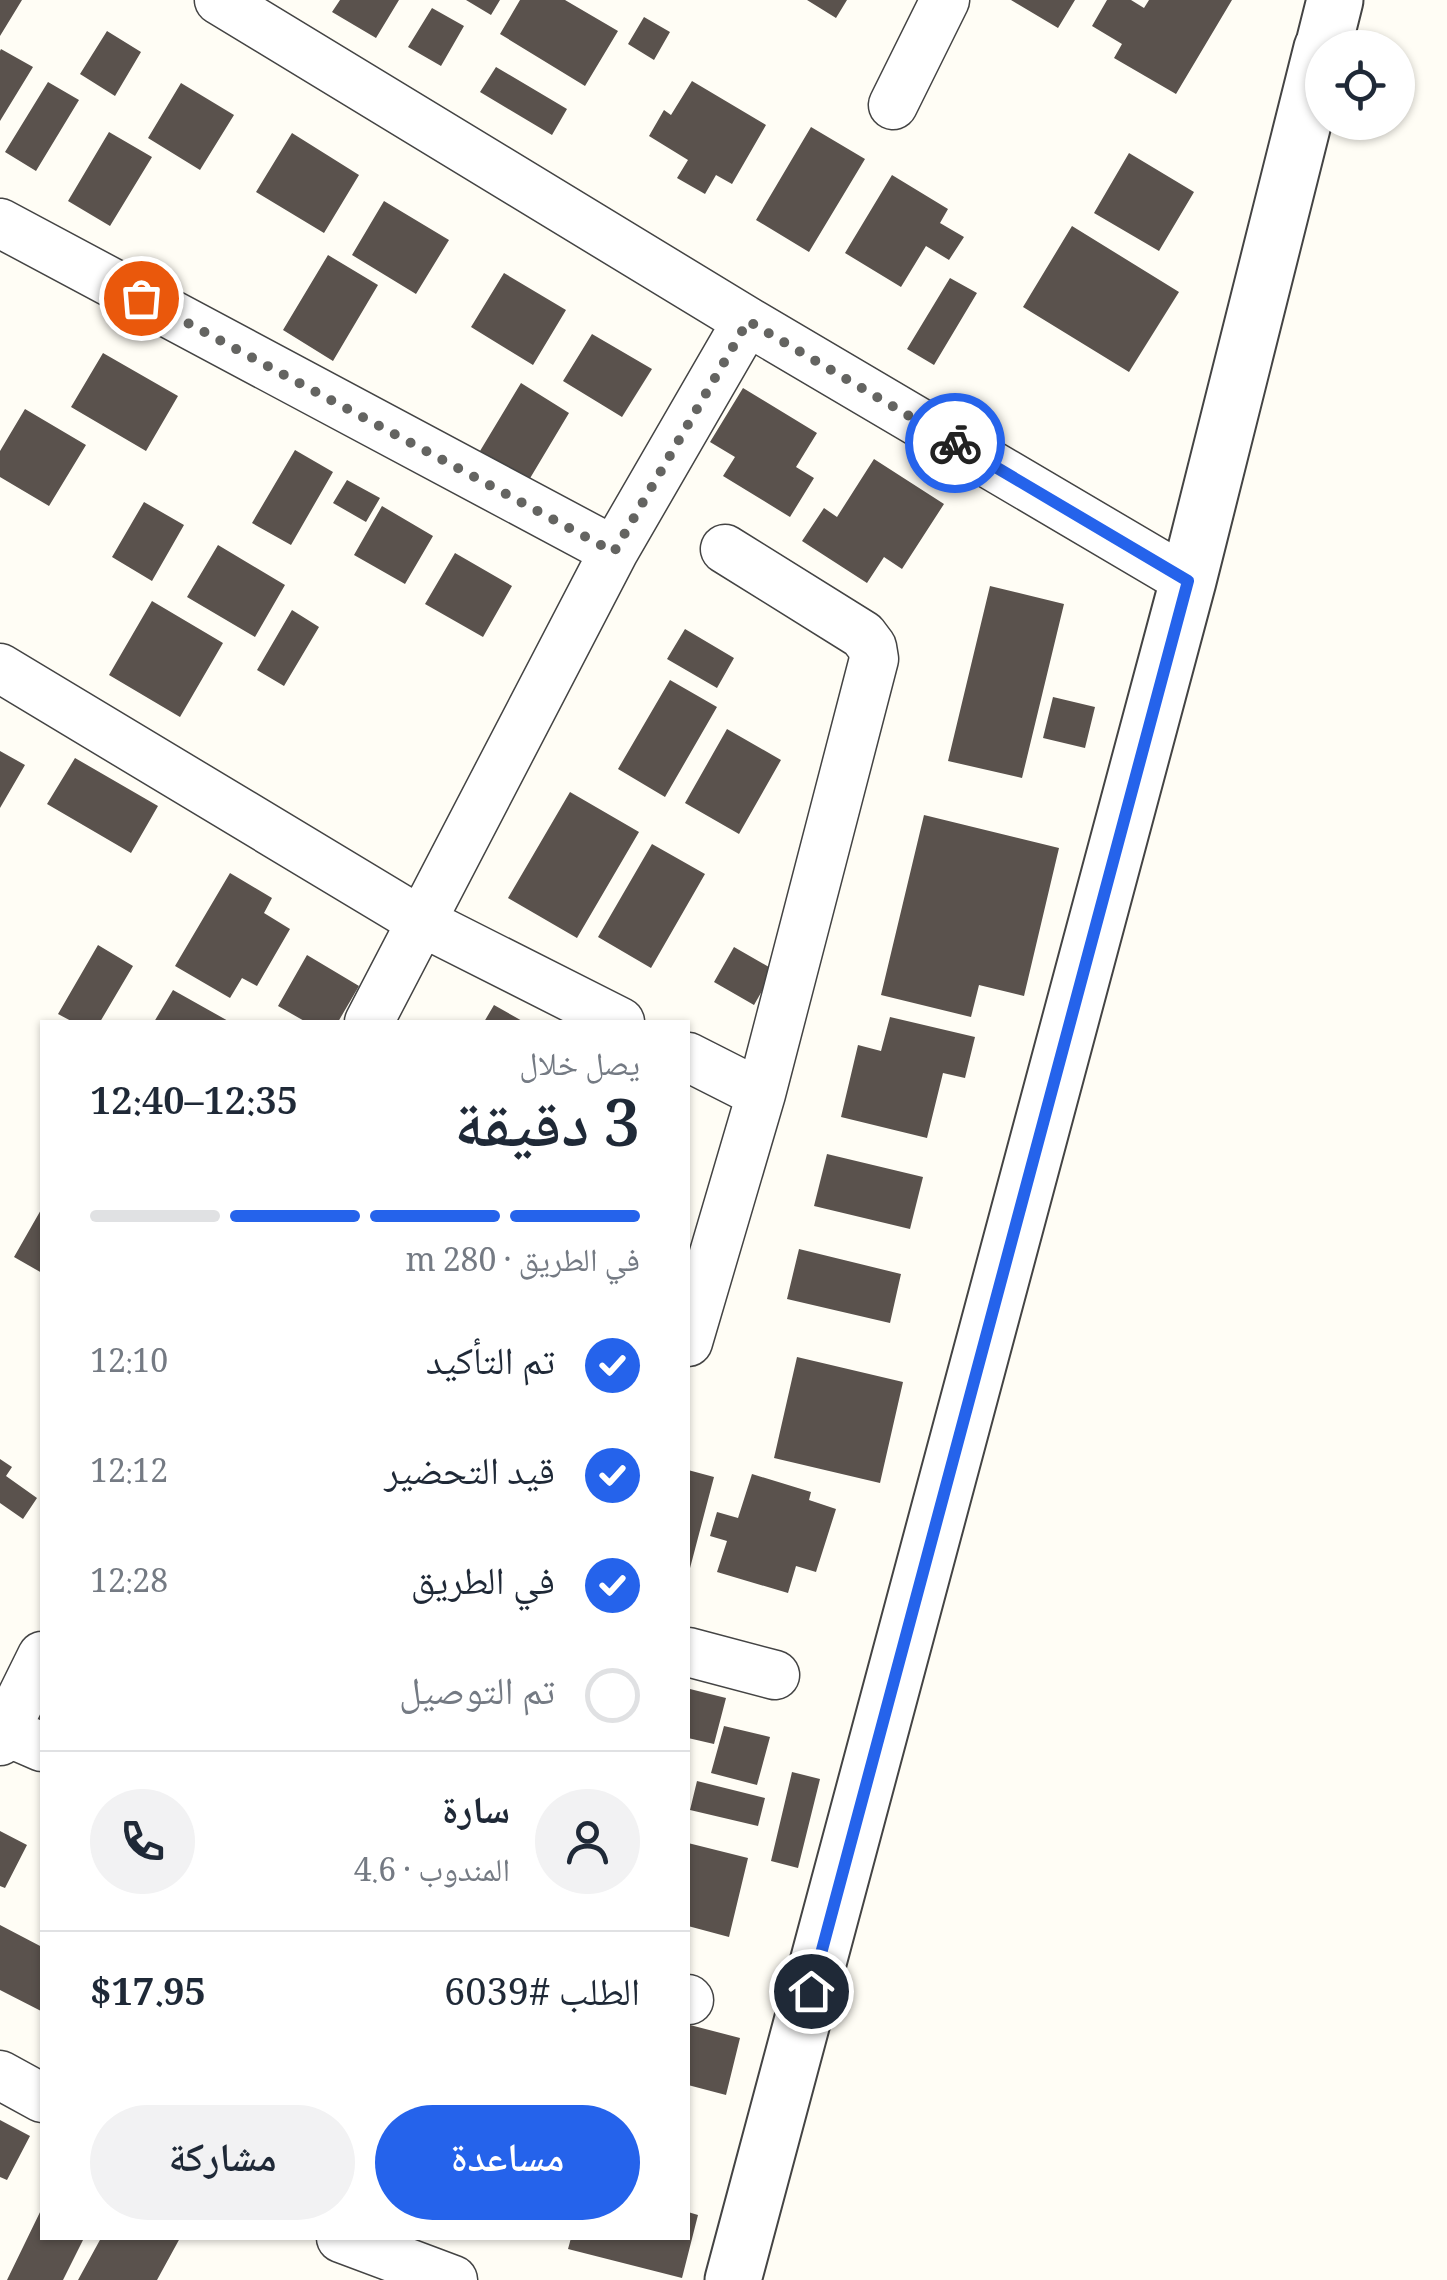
<!DOCTYPE html>
<html lang="ar">
<meta charset="utf-8">
<style>
:root{--surface:#fff;--page:#f2f2f3;--text:#1f2937;--muted:#747a83;--line:#e0e1e3;--accent:#2563eb}
body{margin:0;font-family:Georgia,"Noto Naskh Arabic",serif;background:var(--page);color:var(--text);direction:rtl;height:100vh;display:flex;flex-direction:column;font-size:38px;white-space:nowrap}
*{box-sizing:border-box;margin:0}
p{font-size:32px;color:var(--muted)}
.icon{flex:none;width:55px;height:55px;fill:none;stroke:currentColor;stroke-width:2;stroke-linecap:round;stroke-linejoin:round}
.map{position:relative;flex:1;overflow:hidden;direction:ltr}
.sheet{position:absolute;left:40px;top:1020px;width:650px;height:1220px;display:flex;flex-direction:column;background:var(--surface);border-radius:0px;box-shadow:0 2px 8px #0004;direction:rtl}
.sheet>*{flex:none}
.fabs{position:absolute;left:1305px;top:30px;display:grid;gap:20px}
.fabs a{display:grid;place-items:center;width:110px;height:110px;border-radius:50%;background:var(--surface);box-shadow:0 2px 8px #0004;font-size:50px}
.pin{position:absolute;display:grid;place-items:center;width:85px;height:85px;color:#fff;margin:-42px;border:5px solid #fff;border-radius:50%;box-shadow:0 2px 10px #0007}
.courier{position:absolute;display:grid;place-items:center;width:100px;height:100px;margin:-50px;border:8px solid #2563eb;border-radius:50%;background:#fff;color:#222;box-shadow:0 2px 12px #0007}
.head em{font-style:normal;font-weight:600}
.head div{display:flex;flex-direction:column-reverse}
.head{display:flex;align-items:center;justify-content:space-between;height:170px;padding:0 50px}
h1{font-size:65px;font-weight:600;line-height:75px}
.bar{display:grid;grid-template-columns:repeat(4,1fr);gap:15px 10px;align-content:center;height:120px;padding:0 50px}
.bar i{height:12px;border-radius:8px;background:var(--line)}
.bar .on{background:var(--accent)}
.bar p{grid-column:span 4}
.line{display:flex;align-items:center;gap:25px;padding:0 50px;border-top:2px solid var(--line)}
.line div{flex:1}
.round{display:grid;place-items:center;flex:none;width:105px;height:105px;border-radius:52px;background:var(--page)}
ol{padding:0 50px;list-style:none}
li{display:flex;align-items:center;gap:30px;height:110px}
li p{margin-inline-start:auto}
li .icon{padding:10px;border-radius:50%;background:var(--accent);color:#fff;stroke-width:4}
li:last-child{color:var(--muted)}
li i{width:55px;height:55px;border:5px solid var(--line);border-radius:50%}
.action{display:flex;gap:20px;margin-top:auto;padding:20px 50px}
.action a{flex:1;height:115px;border-radius:60px;background:var(--accent);color:#fff;font-size:40px;font-weight:600;line-height:115px;text-align:center}
.action a+a{background:var(--page);color:var(--text)}
.map>svg:first-child{display:block}
</style>
<div class="map">
<svg width="1447" height="2280" viewBox="0 0 1447 2280">
<rect width="100%" height="100%" fill="#fffdf5"/>
<path fill="#5a524d" d="M0 0H22L0 36Z
M340 0H399L376 38 332 12Z
M466 0H500L491 15Z
M520 0H565L618 31 585 86 500 34Z
M807 0H847L836 18Z
M1011 0H1075L1058 28Z
M1107 0H1131L1144 8 1149 0H1232L1176 94 1114 58 1122 44 1092 26Z
M432 8 464 26 441 66 408 47Z
M644 17 670 32 654 60 628 44Z
M107 31 141 52 115 96 80 74Z
M1 49 33 67 0 121V51Z
M496 67 567 109 552 135 480 92Z
M692 81 766 125 732 184 716 175 705 194 677 178 688 160 649 136 664 110 671 115Z
M48 82 79 100 36 171 5 152Z
M181 83 234 115 200 170 148 138Z
M811 127 865 159 809 252 756 220Z
M109 132 152 157 110 226 68 201Z
M292 133 359 175 324 233 256 192Z
M1129 153 1194 192 1159 251 1094 213Z
M892 175 948 209 940 223 964 237 949 260 926 246 901 287 845 253Z
M384 201 449 240 416 294 352 255Z
M1072 226 1179 292 1129 372 1023 307Z
M328 255 378 285 333 361 283 330Z
M504 273 566 310 533 365 471 327Z
M950 278 977 293 934 365 907 349Z
M592 334 652 369 622 417 563 381Z
M103 353 178 396 146 451 71 407Z
M521 383 569 413 529 480 480 451Z
M743 388 817 433 796 467 814 478 790 517 723 476 735 457 710 442Z
M25 409 86 445 49 506 0 477V451Z
M295 450 333 472 291 545 252 523Z
M874 459 944 504 902 569 884 557 867 583 802 541 824 508 837 517Z
M347 480 380 498 366 522 333 503Z
M144 502 184 525 152 581 112 557Z
M382 506 433 536 405 584 354 555Z
M218 545 285 585 255 637 187 597Z
M455 553 512 586 483 637 425 604Z
M990 586 1064 604 1022 778 948 761Z
M152 601 223 643 180 717 109 675Z
M292 610 319 627 284 686 257 670Z
M685 629 734 658 717 688 667 659Z
M670 680 717 707 665 797 618 769Z
M1053 697 1095 707 1085 748 1043 738Z
M727 729 781 760 739 834 685 803Z
M0 751 25 765 0 808Z
M75 758 158 806 131 853 47 804Z
M570 792 639 832 577 938 508 898Z
M924 815 1059 848 1024 996 979 985 971 1017 881 995Z
M652 844 705 874 651 968 598 937Z
M230 873 272 898 264 913 290 929 257 986 242 978 230 998 175 966Z
M98 945 133 966 100 1022H73L58 1014Z
M734 947 774 970 754 1005 714 982Z
M307 955 359 986 338 1022H306L278 1006Z
M173 990 230 1022H154Z
M494 1005 524 1022H484Z
M890 1017 975 1037 965 1078 943 1073 927 1138 841 1117 858 1045 881 1051Z
M827 1154 923 1177 910 1229 814 1206Z
M42 1208V1273L14 1257Z
M799 1249 901 1274 890 1323 787 1299Z
M797 1357 903 1382 880 1483 774 1458Z
M0 1459 12 1467 6 1476 37 1498 23 1519 0 1503Z
M688 1470 714 1477 689 1572H688Z
M752 1474 811 1492 809 1500 836 1509 816 1572 796 1566 788 1593 717 1572 727 1541 710 1536 717 1512 738 1518Z
M690 1689 726 1698 714 1744 688 1738Z
M724 1726 770 1737 757 1785 711 1773Z
M792 1772 820 1779 798 1868 771 1861Z
M697 1781 765 1798 758 1826 690 1810Z
M0 1831 27 1845 5 1888 0 1886Z
M688 1843 748 1858 729 1937 688 1926Z
M0 1925 42 1947 41 2011 0 1990Z
M690 2025 740 2038 726 2095 688 2085Z
M0 2120 30 2136 7 2180 0 2177Z
M42 2208V2238H84L63 2280H7Z
M688 2212 698 2215 682 2278 568 2249 571 2238H688Z
M101 2238H180L157 2280H78Z"/>
<g fill="none" stroke-linecap="round" stroke-linejoin="round">
<defs>
<path id="minor" d="M219 0 747 321 1188 581
M893 105 945 0
M0 223 614 551
M0 668 422 922 620 1022
M369 1022 614 551 747 321
M688 1057 761 1094
M688 1342 761 1094 874 659 872 647 863 635 725 549
M688 1652 775 1675
M5 1731 42 1747
M0 1741 42 1656
M688 1999 689 2000
M0 2075 42 2098
M341 2238 453 2280"/>
<path id="tertiary" d="M1323 48 1335 0
M733 2280 1188 581 1322 48"/>
</defs>
<use href="#minor" stroke="#444" stroke-width="51"/>
<use href="#tertiary" stroke="#444" stroke-width="59"/>
<use href="#minor" stroke="#fff" stroke-width="48"/>
<use href="#tertiary" stroke="#fff" stroke-width="55"/>
</g>
<g fill="none" stroke-linecap="round" stroke-linejoin="round">
<path stroke="#646461" stroke-width="10" stroke-dasharray="0 18" d="M141 298 614 552 748 321 955 443"/>
<path stroke="#2563eb" stroke-width="12" d="M811 1991 1188 581 955 443"/>
</g>
</svg>
<div class="fabs">
<a><svg class="icon" aria-label="locate" viewBox="0 0 24 24"><circle cx="12" cy="12" r="6"/><path d="M12 2v4M12 18v4M2 12h4M18 12h4"/></svg></a>
</div>
<div class="pin" style="left:141px;top:298px;background:#ea580c"><svg class="icon" aria-label="bag" viewBox="0 0 24 24"><path d="M5 8h14l-1 12H6zM9 8a3 3 0 0 1 6 0"/></svg></div>
<div class="pin" style="left:811px;top:1991px;background:#1f2937"><svg class="icon" aria-label="home" viewBox="0 0 24 24"><path d="M3 11l9-7 9 7M6 9v11h12V9"/></svg></div>
<div class="courier" style="left:955px;top:443px"><svg class="icon" aria-label="bike" viewBox="0 0 24 24"><circle cx="6" cy="16" r="4"/><circle cx="18" cy="16" r="4"/><path d="M6 16l4-8h5l3 8M10 8l3 8H6M13 5h3"/></svg></div>
<section class="sheet">
<div class="head"><div><h1>3 دقيقة</h1><p>يصل خلال</p></div><em>12:35–12:40</em></div>
<div class="bar"><i class="on"></i><i class="on"></i><i class="on"></i><i></i><p>في الطريق · 280 m</p></div>
<ol>
<li><svg class="icon" aria-label="check" viewBox="0 0 24 24"><path d="M5 12l5 5 9-10"/></svg>تم التأكيد<p>12:10</p></li>
<li><svg class="icon" aria-label="check" viewBox="0 0 24 24"><path d="M5 12l5 5 9-10"/></svg>قيد التحضير<p>12:12</p></li>
<li><svg class="icon" aria-label="check" viewBox="0 0 24 24"><path d="M5 12l5 5 9-10"/></svg>في الطريق<p>12:28</p></li>
<li><i></i>تم التوصيل</li>
</ol>
<div class="line" style="height:180px"><a class="round"><svg class="icon" aria-label="person" viewBox="0 0 24 24"><circle cx="12" cy="8" r="4"/><path d="M4 21q1-7 8-7t8 7"/></svg></a><div><b>سارة</b><p>المندوب · 4.6</p></div><a class="round"><svg class="icon" aria-label="phone" viewBox="0 0 24 24"><path d="M5 4h4l2 5-3 2q2 4 5 5l2-3 5 2v4C11 20 4 13 5 4z"/></svg></a></div>
<div class="line" style="height:130px"><div>الطلب #6039</div><b>$17.95</b></div>
<div class="action"><a>مساعدة</a><a>مشاركة</a></div>
</section>
</div>
